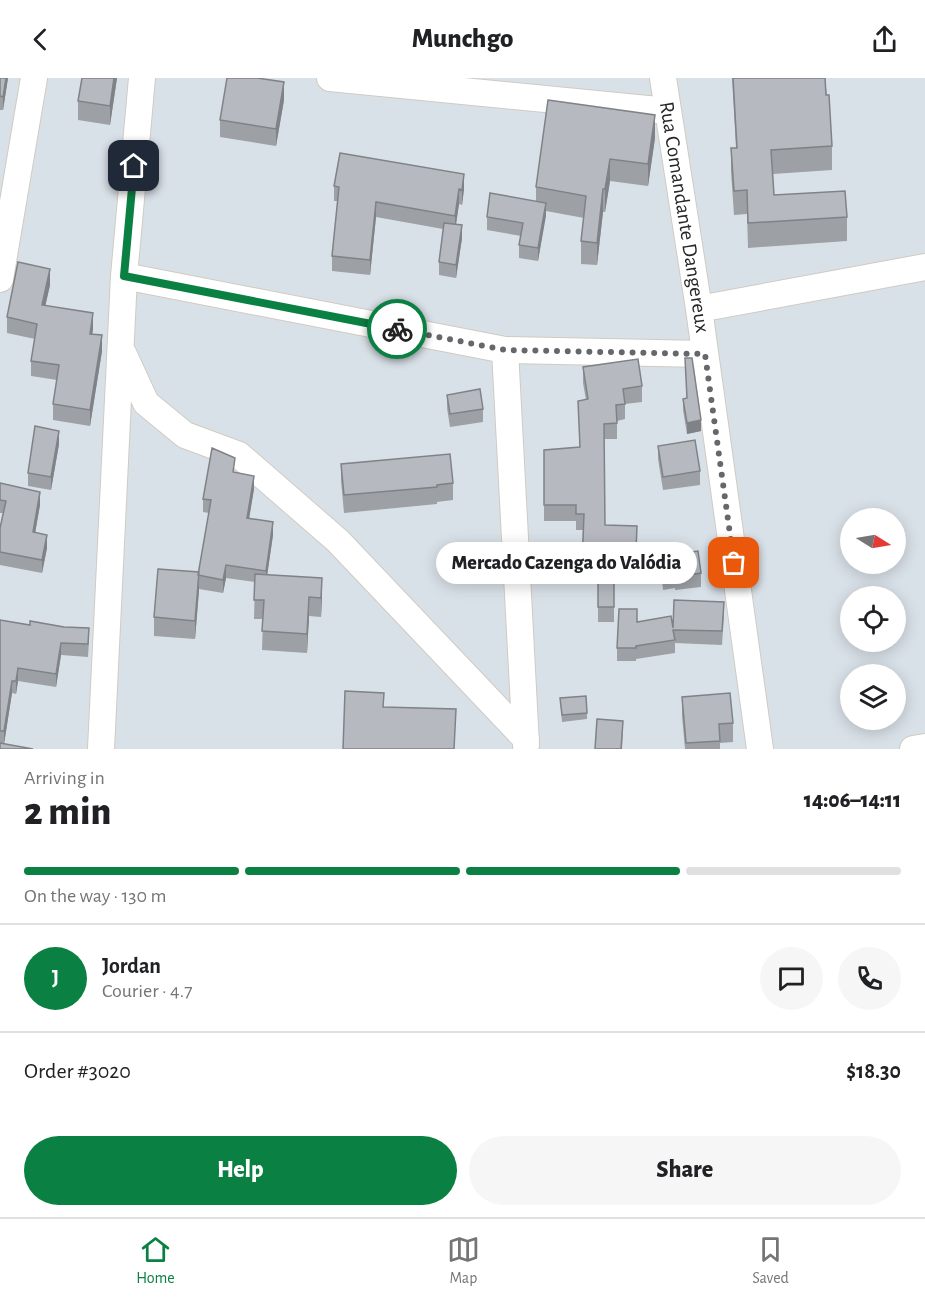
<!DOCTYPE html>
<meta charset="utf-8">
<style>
:root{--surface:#fff;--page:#f6f6f6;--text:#202124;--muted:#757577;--line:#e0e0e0;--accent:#0b8043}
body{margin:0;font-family:"Alegreya Sans",sans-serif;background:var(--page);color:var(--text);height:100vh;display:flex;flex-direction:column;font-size:22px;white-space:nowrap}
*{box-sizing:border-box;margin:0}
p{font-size:20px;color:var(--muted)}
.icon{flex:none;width:33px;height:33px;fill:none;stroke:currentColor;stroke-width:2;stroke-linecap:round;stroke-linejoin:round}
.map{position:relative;height:671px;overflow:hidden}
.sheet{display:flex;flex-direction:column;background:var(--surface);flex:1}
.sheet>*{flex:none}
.needle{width:39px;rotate:101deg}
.controls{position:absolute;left:840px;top:430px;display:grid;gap:12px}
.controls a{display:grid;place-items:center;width:66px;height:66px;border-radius:50%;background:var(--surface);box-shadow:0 3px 15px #0003;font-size:30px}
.pin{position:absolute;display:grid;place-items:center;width:51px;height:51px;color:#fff;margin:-26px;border-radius:12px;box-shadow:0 3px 9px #0006}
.courier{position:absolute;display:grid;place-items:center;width:60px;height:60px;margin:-30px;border:4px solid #0b8043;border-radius:50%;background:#fff;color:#222;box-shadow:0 2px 8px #0007}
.bubble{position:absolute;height:42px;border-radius:21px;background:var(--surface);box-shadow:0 3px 15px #0003;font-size:20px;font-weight:800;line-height:42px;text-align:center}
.overview em{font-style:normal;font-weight:800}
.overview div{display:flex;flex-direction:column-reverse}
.overview{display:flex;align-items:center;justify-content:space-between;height:102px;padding:0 24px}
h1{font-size:39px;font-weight:800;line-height:45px}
.bar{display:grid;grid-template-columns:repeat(4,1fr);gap:9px 6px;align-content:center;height:72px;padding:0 24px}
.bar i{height:8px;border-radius:4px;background:var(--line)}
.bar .selected{background:var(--accent)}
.bar p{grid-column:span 4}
.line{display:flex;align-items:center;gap:15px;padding:0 24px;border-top:2px solid var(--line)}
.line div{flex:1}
.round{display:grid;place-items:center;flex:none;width:63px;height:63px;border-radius:32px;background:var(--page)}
.primary-button{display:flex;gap:12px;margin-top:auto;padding:12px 24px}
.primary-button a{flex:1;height:69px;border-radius:36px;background:var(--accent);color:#fff;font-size:24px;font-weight:800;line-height:69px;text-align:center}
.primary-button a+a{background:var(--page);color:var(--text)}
header{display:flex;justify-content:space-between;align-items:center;height:78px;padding:0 24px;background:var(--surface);font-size:27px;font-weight:800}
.menu{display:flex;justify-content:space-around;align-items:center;height:84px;border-top:2px solid var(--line);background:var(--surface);font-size:16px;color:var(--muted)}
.menu a{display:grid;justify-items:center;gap:3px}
.menu .selected{color:var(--accent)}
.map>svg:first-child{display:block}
</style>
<header><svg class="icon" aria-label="back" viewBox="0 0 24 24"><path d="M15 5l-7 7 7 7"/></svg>Munchgo<svg class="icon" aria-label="share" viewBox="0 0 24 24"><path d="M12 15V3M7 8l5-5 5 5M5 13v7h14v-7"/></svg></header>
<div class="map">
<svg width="925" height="671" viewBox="0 0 925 671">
<rect width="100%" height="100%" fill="#d9e1e8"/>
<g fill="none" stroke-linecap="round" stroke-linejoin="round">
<defs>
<path id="minor" d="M330 0 668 33
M663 0 699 231 760 671
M124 198 505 272 705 276
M0 201 34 0
M699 231 925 189
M505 272 526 667
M123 275 146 325 185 357 239 377 338 463 526 661
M101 671 124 198 142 0
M913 671 925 669"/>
</defs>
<use href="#minor" stroke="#d0cbc1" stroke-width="28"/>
<use href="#minor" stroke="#fff" stroke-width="26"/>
</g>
<path fill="#9da0a5" d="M0 0H8L3 32H0Z
M82 0H117L110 47 78 42V23Z
M732 0H825L832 68V92L773 96 774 117 847 139V163L748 170 747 136 734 137 731 94V70H736Z
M284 22 276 68 220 59V42Z
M655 60 648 108 610 103 605 134H603L597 187 581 186V163L584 140 546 133 538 183 519 180V167L521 158 487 152V139L536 123V109Z
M334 108 464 111 462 127 459 126 456 146 462 160 456 200 439 197V184L443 151 376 139 370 197 332 193V178L338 123H334Z
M50 207 45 228 93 251 92 256 102 273 90 348 53 342V326L57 302 31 298V283L35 261 7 255V239Z
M685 280 701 353 687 356 683 332V321H687Z
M583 289 642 308V324L625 326V341L617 343V361H604L605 447 657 487V504L614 503V544H598V502L582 501 583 452H576V443H544V372L580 370 578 323 586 322 583 305Z
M447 317 483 331V344L450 349 447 330Z
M59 366 51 412 28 408V395Z
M658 368 700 393V407L663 412 658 381Z
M341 386 453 405V422L437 424V426L344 435 341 403Z
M235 394 254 411 249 440 273 457 267 496 322 518 321 539 309 538 307 575 262 572 263 541H254L255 504 226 500 223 515 199 511 195 561 154 558V539L199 494 209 435 203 434V421Z
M0 405 40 427 35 455 47 470 42 495 0 487V450L3 435H0Z
M661 478 701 495V509L675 512V510L663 512 661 491Z
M724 537 722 567 675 565V575L636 581V583H617V570L637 544 673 550Z
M0 542 89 563 88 579 61 577 56 609 18 603 16 616 12 615 4 666 0 671Z
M682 619 733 645V664L720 665V671H685L682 638Z
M560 620 587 635V641L562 644Z"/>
<path fill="#7f8286" d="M6 0H8L3 32V19Z
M114 0H117L110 47V28Z
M284 4V22L276 68V51Z
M655 37V60L648 108V86Z
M610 81V103L605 134V111Z
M464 96V111L462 127V112Z
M459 111V126L455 153V138Z
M603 111V134L597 187V165Z
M376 124V139L370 197V182Z
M546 125V138L538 183V170Z
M462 147V160L456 200V187Z
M50 191V207L42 243V227Z
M93 235V251L90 272V256Z
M102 257V273L90 348V332Z
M701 342V353L687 356V345Z
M59 353V366L51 412V399Z
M254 398V411L247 453V440Z
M40 414V427L33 467V454Z
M273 444V457L266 506V493Z
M47 457V470L42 495V482Z
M226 487V500L223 515V502Z
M199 494V513L195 561V543Z
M322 500V518L321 539V520Z
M309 519V538L307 575V556Z
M61 565V577L56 609V596Z
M18 590V603L16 616V603Z
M12 603V615L4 666V653Z
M623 643 622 671H621Z"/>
<path fill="#b6bac0" stroke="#7f8286" stroke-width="1.5" d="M0 0H6L3 19 0 18Z
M82 0H114L110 28 78 23Z
M227 0H257L284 4 276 51 220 42Z
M733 0H825L826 17H829L832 68 771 72 774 117 845 113 847 139 748 145 747 112 734 113 731 70H737Z
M548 22 655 37 648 86 610 81 605 111H603L597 165 581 163 586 118 536 109Z
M340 75 464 96 462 112 459 111 455 138 376 124 370 182 332 178 339 109 334 108Z
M490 115 546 125 538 170 519 167 523 145 487 139Z
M444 145 462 147 456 187 439 184Z
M18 184 50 191 42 227 93 235 90 256 102 257 90 332 53 326 59 287 31 283 37 246 7 239Z
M685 280H692L701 342 687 345 683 321 687 320Z
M638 281 642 308 623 311 625 326 616 327 617 345 604 346 605 447 637 448 636 472H657V489L614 487V529H598V486H582L584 436H576V427H544V372L580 369 578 323 588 321 583 289Z
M480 311 483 331 450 336 447 317Z
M35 348 59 353 51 399 28 395Z
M695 362 700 393 663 399 658 368Z
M212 370 235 380 233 394 254 398 247 440 273 444 266 493 226 487 223 502 198 497 211 422 203 421Z
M450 376 453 405 437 407V409L344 417 341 386Z
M0 405 40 414 33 454 47 457 42 482 0 474V450L6 423 0 422Z
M698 473 701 495 675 499V497L663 498 661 478Z
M158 491 199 494 195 543 154 539Z
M255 496 322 500 321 520 309 519 307 556 262 553 264 522H254Z
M674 522 724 524 722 553 673 552 675 562 636 568V570H617L619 531H637V544L671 538 673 550Z
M0 542 30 547V543L64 549 89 550 88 566 61 565 56 596 18 590 16 603H12L4 653H0Z
M345 613 384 615 383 629 456 631 454 671H343Z
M730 615 733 645 719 646 720 663 686 665 682 619Z
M586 618 587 635 562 637 560 620Z
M597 641 623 643 621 671H595Z
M0 665 33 671H0Z"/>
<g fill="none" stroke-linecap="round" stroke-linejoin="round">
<path stroke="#65676a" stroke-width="6" stroke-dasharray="0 10.8" d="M397 251 505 272 705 276 734 485"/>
<path stroke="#0b8043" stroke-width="8" d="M134 88 124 198 397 251"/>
</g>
<g text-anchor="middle" stroke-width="5" stroke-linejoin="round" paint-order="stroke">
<g font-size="21" fill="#262626" stroke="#fff">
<text transform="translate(685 139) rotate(81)" y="7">Rua Comandante Dangereux</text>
</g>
</g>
</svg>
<div class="controls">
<a><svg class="needle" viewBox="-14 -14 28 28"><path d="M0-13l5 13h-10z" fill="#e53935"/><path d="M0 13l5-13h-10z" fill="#757577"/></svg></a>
<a><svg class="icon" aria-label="locate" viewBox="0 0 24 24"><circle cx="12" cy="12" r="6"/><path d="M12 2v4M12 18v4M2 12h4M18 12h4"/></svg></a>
<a><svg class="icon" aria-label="layers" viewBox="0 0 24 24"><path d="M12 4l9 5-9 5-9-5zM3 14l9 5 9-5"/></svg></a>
</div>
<div class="pin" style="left:734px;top:485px;background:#ea580c"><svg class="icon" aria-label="bag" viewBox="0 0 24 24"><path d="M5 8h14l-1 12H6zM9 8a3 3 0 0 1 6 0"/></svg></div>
<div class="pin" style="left:134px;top:88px;background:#1f2937"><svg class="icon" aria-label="home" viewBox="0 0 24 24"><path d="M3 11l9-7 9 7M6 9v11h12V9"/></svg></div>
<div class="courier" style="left:397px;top:251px"><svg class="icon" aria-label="bike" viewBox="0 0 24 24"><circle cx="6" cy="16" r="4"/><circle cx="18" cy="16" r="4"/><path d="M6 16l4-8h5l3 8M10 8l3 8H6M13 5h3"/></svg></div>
<div class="bubble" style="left:436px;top:464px;width:261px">Mercado Cazenga do Valódia</div>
</div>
<section class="sheet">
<div class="overview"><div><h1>2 min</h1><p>Arriving in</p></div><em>14:06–14:11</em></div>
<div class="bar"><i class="selected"></i><i class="selected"></i><i class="selected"></i><i></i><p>On the way · 130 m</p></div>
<div class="line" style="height:108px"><b class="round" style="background:var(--accent);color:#fff">J</b><div><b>Jordan</b><p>Courier · 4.7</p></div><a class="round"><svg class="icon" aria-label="chat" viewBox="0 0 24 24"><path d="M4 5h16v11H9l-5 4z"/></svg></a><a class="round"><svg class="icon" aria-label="phone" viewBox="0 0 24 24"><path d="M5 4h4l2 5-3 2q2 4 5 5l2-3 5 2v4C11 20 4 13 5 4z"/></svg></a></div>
<div class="line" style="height:78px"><div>Order #3020</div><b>$18.30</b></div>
<div class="primary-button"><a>Help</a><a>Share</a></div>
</section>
<nav class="menu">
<a class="selected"><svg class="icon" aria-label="home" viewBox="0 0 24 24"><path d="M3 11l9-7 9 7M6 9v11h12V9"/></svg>Home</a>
<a><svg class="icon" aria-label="map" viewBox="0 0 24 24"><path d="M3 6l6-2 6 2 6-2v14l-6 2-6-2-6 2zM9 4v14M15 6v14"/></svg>Map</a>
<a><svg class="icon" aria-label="saved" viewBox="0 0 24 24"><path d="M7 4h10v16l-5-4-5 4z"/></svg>Saved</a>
</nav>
